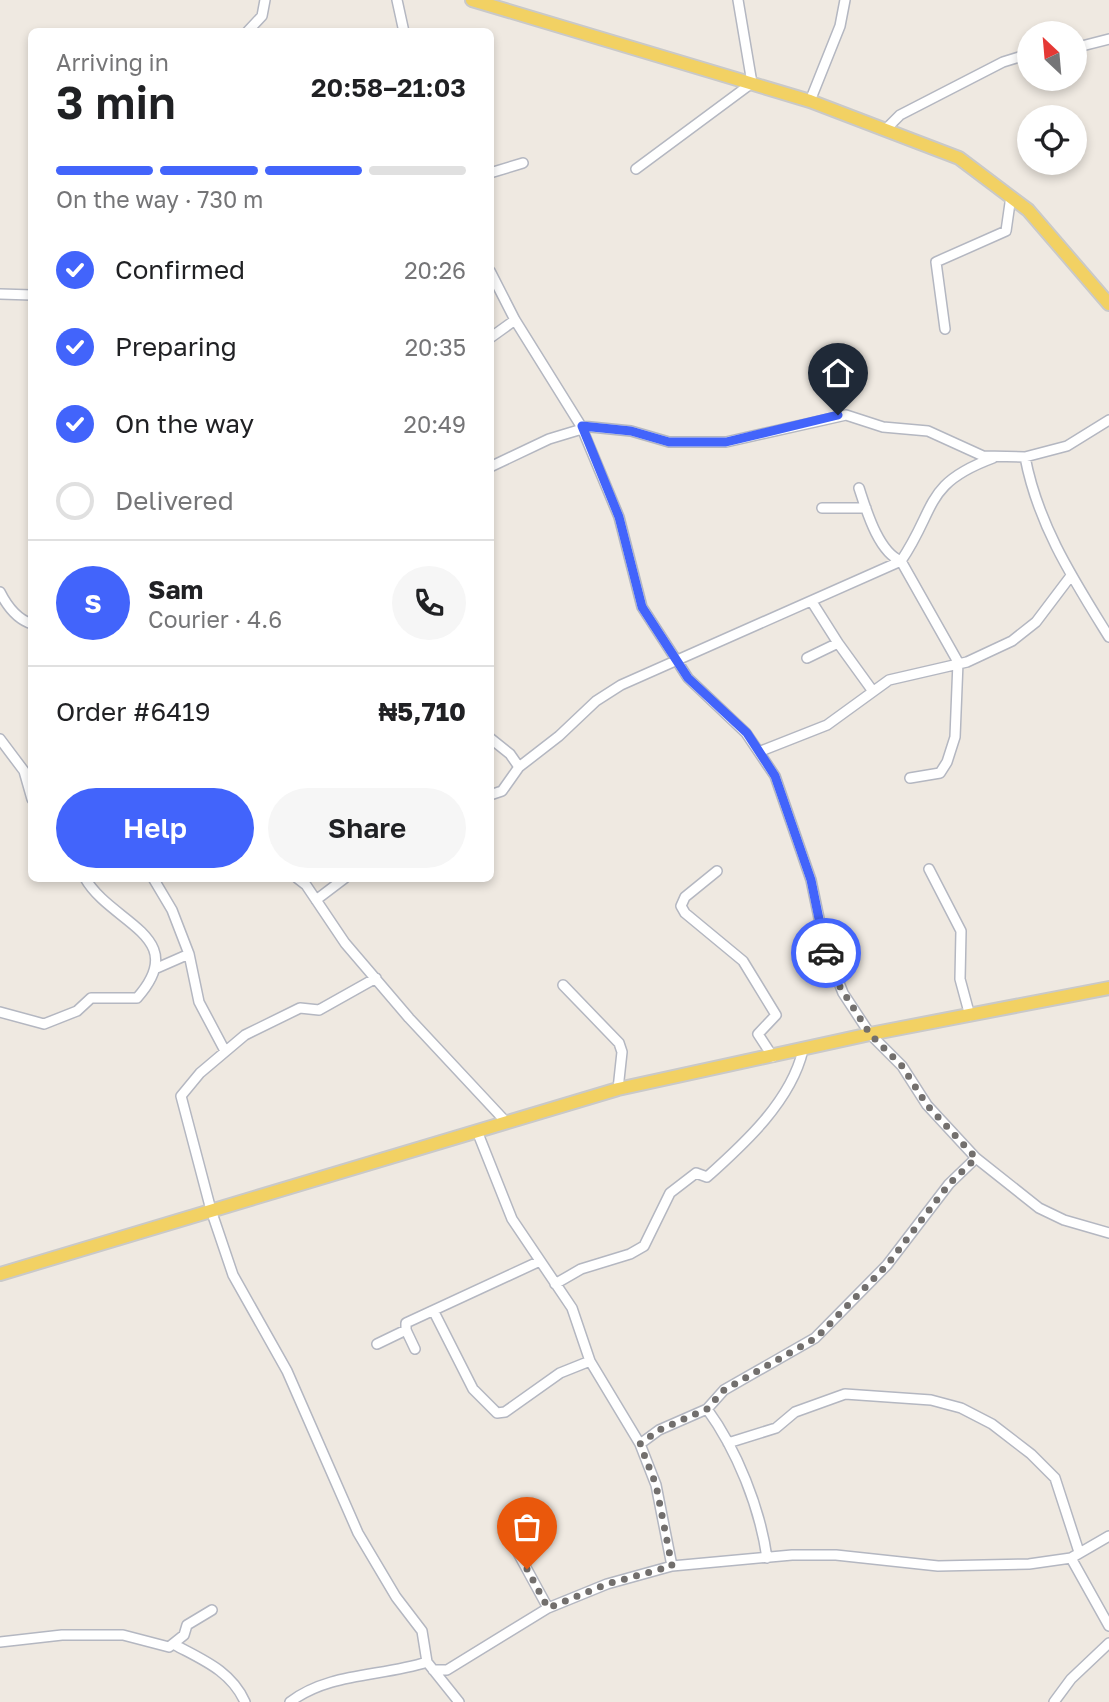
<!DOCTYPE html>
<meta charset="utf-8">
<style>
:root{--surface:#fff;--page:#f6f6f6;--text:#202124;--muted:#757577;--line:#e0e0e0;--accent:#4264fb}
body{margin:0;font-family:"Golos Text",sans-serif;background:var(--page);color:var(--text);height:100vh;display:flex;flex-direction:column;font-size:26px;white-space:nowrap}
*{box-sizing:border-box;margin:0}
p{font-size:23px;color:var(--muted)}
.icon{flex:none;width:38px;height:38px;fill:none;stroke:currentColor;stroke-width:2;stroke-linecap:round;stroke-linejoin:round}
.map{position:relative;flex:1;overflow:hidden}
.sheet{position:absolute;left:28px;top:28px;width:466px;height:854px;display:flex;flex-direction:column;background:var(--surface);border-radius:10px;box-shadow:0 4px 10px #0003}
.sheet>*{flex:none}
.needle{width:46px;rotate:334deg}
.controls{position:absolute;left:1017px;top:21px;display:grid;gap:14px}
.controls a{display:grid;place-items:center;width:70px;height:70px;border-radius:50%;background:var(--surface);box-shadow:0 4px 10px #0003;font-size:35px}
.pin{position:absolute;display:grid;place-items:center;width:60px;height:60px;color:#fff;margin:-72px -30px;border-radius:50% 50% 50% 0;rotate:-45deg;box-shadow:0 0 7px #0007}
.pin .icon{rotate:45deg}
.courier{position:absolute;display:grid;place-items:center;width:70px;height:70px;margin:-35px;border:5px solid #4264fb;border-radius:50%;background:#fff;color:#222;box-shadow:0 2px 9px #0007}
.overview em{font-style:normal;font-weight:600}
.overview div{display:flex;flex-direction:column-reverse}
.overview{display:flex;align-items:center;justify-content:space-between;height:119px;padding:0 28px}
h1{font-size:46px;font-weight:600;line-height:52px}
.bar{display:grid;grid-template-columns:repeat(4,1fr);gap:10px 7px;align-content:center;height:84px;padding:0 28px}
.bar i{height:9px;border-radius:5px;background:var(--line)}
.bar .selected{background:var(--accent)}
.bar p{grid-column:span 4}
.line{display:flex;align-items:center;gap:18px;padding:0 28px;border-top:2px solid var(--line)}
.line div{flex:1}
.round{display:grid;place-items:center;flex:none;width:74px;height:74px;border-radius:37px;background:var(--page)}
ol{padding:0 28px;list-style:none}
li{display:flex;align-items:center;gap:21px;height:77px}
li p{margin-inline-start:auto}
li .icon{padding:7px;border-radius:50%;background:var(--accent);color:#fff;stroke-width:4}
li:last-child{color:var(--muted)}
li i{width:38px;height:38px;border:4px solid var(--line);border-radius:50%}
.button{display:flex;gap:14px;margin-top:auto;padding:14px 28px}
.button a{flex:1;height:80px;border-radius:42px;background:var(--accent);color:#fff;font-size:28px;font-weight:600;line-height:80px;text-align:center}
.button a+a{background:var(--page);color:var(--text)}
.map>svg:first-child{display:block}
</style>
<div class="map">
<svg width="1109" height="1702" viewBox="0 0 1109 1702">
<rect width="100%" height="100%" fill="#efe9e1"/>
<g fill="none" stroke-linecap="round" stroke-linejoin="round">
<defs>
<path id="minor" d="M397 0 404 32
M247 32 262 16 265 0
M1074 48 1109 39
M810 101 840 26 845 0
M887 128 900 115 1003 62 1029 54
M636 169 752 83 738 0
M490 173 523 163
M490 271 515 320 581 426 619 517 642 607 688 678 746 733 775 776 811 880 825 947 843 993 870 1034 902 1066 927 1105 976 1158 1039 1208 1064 1220 1109 1233
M0 294 32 295
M945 329 936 262 1006 231 1011 196
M490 338 515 320
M581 426 631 431 669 442H726L846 415 883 427 928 431 983 456 1025 457 1067 446 1109 420
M1025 457C1038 525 1073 579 1109 637
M490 467 549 439 582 429
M822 508H866
M0 592C7 606 16 619 32 624
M838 643 872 690
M807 658 838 643 812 602
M490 738 510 754 519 767
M0 739 24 771 32 799
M761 751 827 725 889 680 967 662 1012 641 1036 622 1070 577
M910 778 940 773 947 762 955 737 958 662 901 561C937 508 923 484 993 458
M490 795 502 791 519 767 559 736 596 701 621 685 901 561C878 552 866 509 859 488
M929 869 961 931 960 979 970 1016
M717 871 685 897 681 906 685 913 743 961 776 1015 758 1034 773 1057
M153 878 172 910 189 954 199 1002 225 1051
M297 878 306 885 345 943 409 1018 507 1123
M316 900 345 878
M157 968 189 954
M376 978 319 1010 300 1008 245 1035 200 1073 181 1096 211 1210 233 1275 287 1371 358 1533 396 1597 422 1631 427 1662 459 1702
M563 985 619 1043 622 1052 618 1089
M0 1012 44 1024 77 1011 91 998H137C192 936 111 924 85 878
M477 1131 512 1219 572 1308 590 1361 640 1444 656 1485 672 1566
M555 1284 581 1269 630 1254 644 1246 670 1193 696 1173 707 1177C745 1143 791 1101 803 1050
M434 1312 473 1389 497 1413 505 1412 560 1373 590 1361
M377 1344 406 1330
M415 1349 406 1330V1323L540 1261
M707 1409C737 1450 760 1508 767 1558
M728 1443 776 1428 795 1412 845 1394 931 1400 961 1408 992 1424 1031 1454 1055 1478 1079 1552
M640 1444 659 1430 707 1409 724 1390 815 1338 887 1265 949 1184 976 1158
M511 1540 548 1608
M1071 1558 1109 1626
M0 1642 62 1635H123L169 1647 184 1635 187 1625 212 1610
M175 1645C203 1660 231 1671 245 1702
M433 1670H447L548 1608 607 1584 672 1566 792 1555H836L938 1566 1029 1564 1071 1558 1109 1536
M290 1702C330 1672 381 1677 427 1662
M1054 1702 1071 1679 1109 1643"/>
<path id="major" d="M472 0 810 101 959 158 1028 210 1109 304
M0 1274 618 1089 870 1034 1109 988"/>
</defs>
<use href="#minor" stroke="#b4b7c1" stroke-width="12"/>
<use href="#major" stroke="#c9c9c9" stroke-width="16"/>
<use href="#minor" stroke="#fff" stroke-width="9"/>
<use href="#major" stroke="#f2d163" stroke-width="12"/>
</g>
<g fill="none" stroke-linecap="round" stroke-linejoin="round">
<path stroke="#726f6d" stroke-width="7" stroke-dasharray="0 12.6" d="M527 1569 548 1608 607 1584 672 1566 656 1485 640 1444 659 1430 707 1409 724 1390 816 1338 887 1265 949 1184 976 1158 927 1105 902 1066 870 1034 835 979 826 953"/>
<path stroke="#4264fb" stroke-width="9" d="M826 953 811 880 775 776 747 733 688 678 642 607 619 517 582 426 631 431 669 442H726L838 415"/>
</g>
</svg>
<div class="controls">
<a><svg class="needle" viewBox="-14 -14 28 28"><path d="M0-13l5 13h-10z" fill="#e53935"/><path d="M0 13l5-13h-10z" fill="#757577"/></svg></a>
<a><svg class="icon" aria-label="locate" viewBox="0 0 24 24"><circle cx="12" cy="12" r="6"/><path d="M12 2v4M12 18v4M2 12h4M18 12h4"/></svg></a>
</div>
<div class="pin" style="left:527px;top:1569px;background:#ea580c"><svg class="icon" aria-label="bag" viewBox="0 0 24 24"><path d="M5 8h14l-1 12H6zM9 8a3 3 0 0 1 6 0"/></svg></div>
<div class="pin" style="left:838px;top:415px;background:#1f2937"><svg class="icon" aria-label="home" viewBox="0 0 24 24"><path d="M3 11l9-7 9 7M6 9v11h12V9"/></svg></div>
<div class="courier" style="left:826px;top:953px"><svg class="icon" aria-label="car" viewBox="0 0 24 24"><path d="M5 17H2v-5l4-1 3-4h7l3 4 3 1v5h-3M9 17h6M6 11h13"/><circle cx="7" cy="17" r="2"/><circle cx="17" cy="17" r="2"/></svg></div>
<section class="sheet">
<div class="overview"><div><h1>3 min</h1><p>Arriving in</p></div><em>20:58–21:03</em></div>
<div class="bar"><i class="selected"></i><i class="selected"></i><i class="selected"></i><i></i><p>On the way · 730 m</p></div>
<ol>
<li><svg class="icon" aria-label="check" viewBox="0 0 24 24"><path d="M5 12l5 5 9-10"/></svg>Confirmed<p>20:26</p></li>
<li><svg class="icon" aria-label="check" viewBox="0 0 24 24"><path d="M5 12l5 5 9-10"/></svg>Preparing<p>20:35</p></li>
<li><svg class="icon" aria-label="check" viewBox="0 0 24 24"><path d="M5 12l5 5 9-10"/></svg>On the way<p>20:49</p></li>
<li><i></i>Delivered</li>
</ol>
<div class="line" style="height:126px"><b class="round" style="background:var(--accent);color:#fff">S</b><div><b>Sam</b><p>Courier · 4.6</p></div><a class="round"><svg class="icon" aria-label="phone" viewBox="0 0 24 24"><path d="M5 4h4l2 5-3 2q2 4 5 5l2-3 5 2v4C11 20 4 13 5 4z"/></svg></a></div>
<div class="line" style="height:91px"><div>Order #6419</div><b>₦5,710</b></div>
<div class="button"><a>Help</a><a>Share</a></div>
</section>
</div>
